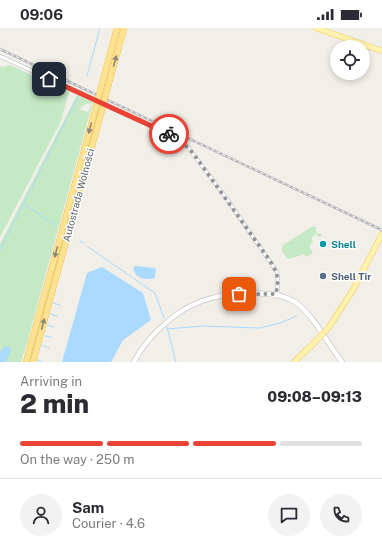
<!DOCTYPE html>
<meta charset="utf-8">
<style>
:root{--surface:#fff;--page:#f2f2f3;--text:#2b2b33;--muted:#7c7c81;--line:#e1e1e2;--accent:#ea4335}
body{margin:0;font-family:"Public Sans",sans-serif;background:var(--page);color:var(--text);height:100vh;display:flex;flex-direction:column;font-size:15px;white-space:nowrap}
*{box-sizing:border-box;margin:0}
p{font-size:13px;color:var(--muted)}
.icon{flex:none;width:22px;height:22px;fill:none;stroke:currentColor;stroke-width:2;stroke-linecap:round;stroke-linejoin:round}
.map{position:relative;height:334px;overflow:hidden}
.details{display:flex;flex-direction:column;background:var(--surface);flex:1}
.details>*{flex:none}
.tools{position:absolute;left:330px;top:12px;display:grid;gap:8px}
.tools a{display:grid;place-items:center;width:40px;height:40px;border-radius:50%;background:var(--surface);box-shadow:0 2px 6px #0003;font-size:20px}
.pin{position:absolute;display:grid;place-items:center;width:34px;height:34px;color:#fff;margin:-17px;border-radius:8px;box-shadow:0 2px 6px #0006}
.courier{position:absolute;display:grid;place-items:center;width:40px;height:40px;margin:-20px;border:3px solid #ea4335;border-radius:50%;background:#fff;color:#222;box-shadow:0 1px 5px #0007}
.summary em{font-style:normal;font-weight:800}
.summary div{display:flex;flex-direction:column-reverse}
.summary{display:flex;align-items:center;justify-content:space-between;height:68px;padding:0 20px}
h1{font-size:26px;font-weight:800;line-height:30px}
.bar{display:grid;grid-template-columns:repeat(4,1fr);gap:6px 4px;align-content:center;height:48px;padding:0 20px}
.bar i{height:5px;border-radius:3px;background:var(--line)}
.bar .current{background:var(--accent)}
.bar p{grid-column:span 4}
.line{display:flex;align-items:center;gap:10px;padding:0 20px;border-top:1px solid var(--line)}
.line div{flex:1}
.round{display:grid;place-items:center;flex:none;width:42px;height:42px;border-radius:21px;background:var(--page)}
.status{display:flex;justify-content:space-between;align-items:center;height:28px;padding:0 20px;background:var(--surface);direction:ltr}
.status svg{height:11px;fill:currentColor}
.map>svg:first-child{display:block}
</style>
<div class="status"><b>09:06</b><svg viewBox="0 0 49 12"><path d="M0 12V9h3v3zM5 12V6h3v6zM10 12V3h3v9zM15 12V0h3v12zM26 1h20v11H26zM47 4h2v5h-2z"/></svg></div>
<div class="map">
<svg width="382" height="334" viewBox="0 0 382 334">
<rect width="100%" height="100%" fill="#f1efe8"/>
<path fill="#c5e8c5" d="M10 37 69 64 61 93 0 209V38L3 39Z
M77 67 92 74V76C87 75 82 76 80 82L88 84 91 76 92 77 27 315 21 334H0V216Z
M98 80 100 81 31 334H29Z
M313 198 317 200 315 202 318 206 320 205 322 207 319 209 316 206 311 210 313 213 309 218 313 225 306 229 304 226C301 227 290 231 288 231L282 223 283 217Z"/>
<path fill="#aadaff" d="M135 238 155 240 156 241 155 250C145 252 136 252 133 240Z
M102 239 143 265 151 292 123 312 111 334H62L87 245Z
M5 318H8L11 322 6 334H0V324Z"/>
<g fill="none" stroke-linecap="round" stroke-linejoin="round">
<path stroke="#aadaff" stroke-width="1" d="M87 48 100 0
M82 63 83 62
M24 176 55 197
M80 213 83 215
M88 219 155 265 164 290
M0 222 78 69
M53 275 60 277
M50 286 57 288
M47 297 54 299
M167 299 176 334
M167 301 203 298 260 300 280 295 297 288
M45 308 51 309
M42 317 49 320
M38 332 42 334"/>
<defs>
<path id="street" d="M0 28 98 73
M103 76 166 105 187 118 227 171 277 244 278 253 277 266"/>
<path id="secondary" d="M134 334C140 322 148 312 158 302 186 274 215 265 254 265 268 266 282 266 295 274 312 285 329 317 342 334"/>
<path id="primary" d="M316 0 382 23
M329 299 353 262 382 206
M294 334 314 315"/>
<path id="highway" d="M100 63 117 0
M106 66 124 0
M26 334 96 79
M33 334 102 82"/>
</defs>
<use href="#street" stroke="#b5b8bc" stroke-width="4"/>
<use href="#secondary" stroke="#b6babf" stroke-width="5.5"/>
<use href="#primary" stroke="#f2c960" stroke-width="6"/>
<use href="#highway" stroke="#f9ab00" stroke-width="6"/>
<use href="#street" stroke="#fff" stroke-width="3"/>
<use href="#secondary" stroke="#fff" stroke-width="4.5"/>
<use href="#primary" stroke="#fff2af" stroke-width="5"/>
<use href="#highway" stroke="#fde293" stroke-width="5.5"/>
<defs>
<path id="rail" d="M0 21 382 202"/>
</defs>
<use href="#rail" stroke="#b6b7b8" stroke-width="2.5"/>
<use href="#rail" stroke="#fff" stroke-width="1" stroke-dasharray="3" stroke-linecap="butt"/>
<defs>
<path id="primary-bridge" d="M314 315 329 299"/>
<path id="highway-bridge" d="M96 79 100 63
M102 82 106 66"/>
</defs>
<use href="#primary-bridge" stroke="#f2c960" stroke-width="6" stroke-linecap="butt"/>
<use href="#highway-bridge" stroke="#f9ab00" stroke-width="6" stroke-linecap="butt"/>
<use href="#primary-bridge" stroke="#fff2af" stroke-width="5"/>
<use href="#highway-bridge" stroke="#fde293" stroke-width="5.5"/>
</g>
<defs><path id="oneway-solid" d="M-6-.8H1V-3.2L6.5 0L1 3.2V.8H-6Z"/></defs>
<g fill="#8e8975">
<use href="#oneway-solid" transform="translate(115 33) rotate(-75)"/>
<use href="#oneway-solid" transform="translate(90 100) rotate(105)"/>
<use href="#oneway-solid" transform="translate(56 224) rotate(105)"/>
<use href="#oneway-solid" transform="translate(43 296) rotate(-75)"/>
</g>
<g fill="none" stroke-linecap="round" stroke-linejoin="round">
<path stroke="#929495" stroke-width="4" stroke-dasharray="0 7.2" d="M169 106 182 114 193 125 268 230C278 245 279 249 276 266H239"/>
<path stroke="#ea4335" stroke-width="5" d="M49 51 169 106"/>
</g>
<circle fill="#0f9aa8" stroke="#fff" stroke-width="1.5" cx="323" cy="216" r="4"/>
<circle fill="#5c6f8a" stroke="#fff" stroke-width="1.5" cx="323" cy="248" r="4"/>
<g text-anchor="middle" stroke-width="3" stroke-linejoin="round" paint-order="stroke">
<g font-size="10" fill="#5f6368" stroke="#fff">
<text transform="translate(78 167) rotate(-75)" y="4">Autostrada Wolności</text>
</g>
<g font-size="10" font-weight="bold" fill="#0d838f" stroke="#fff" text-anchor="start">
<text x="331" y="220">Shell</text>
</g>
<g font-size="10" font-weight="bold" fill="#4e5e75" stroke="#fff" text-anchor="start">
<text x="331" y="252">Shell Tir</text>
</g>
</g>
</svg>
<div class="tools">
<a><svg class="icon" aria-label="locate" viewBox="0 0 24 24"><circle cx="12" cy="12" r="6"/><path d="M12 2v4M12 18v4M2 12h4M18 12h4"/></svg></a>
</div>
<div class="pin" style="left:239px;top:266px;background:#ea580c"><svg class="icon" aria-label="bag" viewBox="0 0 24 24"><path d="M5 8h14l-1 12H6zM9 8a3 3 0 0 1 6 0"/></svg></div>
<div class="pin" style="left:49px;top:51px;background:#1f2937"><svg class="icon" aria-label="home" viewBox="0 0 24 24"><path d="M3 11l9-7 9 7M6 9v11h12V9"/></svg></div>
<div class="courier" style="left:169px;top:106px"><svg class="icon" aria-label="bike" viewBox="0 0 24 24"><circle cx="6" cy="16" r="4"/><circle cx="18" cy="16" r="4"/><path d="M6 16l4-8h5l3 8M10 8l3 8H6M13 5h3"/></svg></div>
</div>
<section class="details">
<div class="summary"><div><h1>2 min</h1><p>Arriving in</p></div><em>09:08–09:13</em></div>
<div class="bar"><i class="current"></i><i class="current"></i><i class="current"></i><i></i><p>On the way · 250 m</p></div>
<div class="line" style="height:72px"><a class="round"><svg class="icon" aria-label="person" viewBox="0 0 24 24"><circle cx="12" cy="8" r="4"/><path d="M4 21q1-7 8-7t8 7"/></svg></a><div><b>Sam</b><p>Courier · 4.6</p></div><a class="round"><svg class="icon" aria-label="chat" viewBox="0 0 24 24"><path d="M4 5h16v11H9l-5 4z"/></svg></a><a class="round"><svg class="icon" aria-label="phone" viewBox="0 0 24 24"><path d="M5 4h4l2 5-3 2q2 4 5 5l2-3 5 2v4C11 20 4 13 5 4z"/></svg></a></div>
</section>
